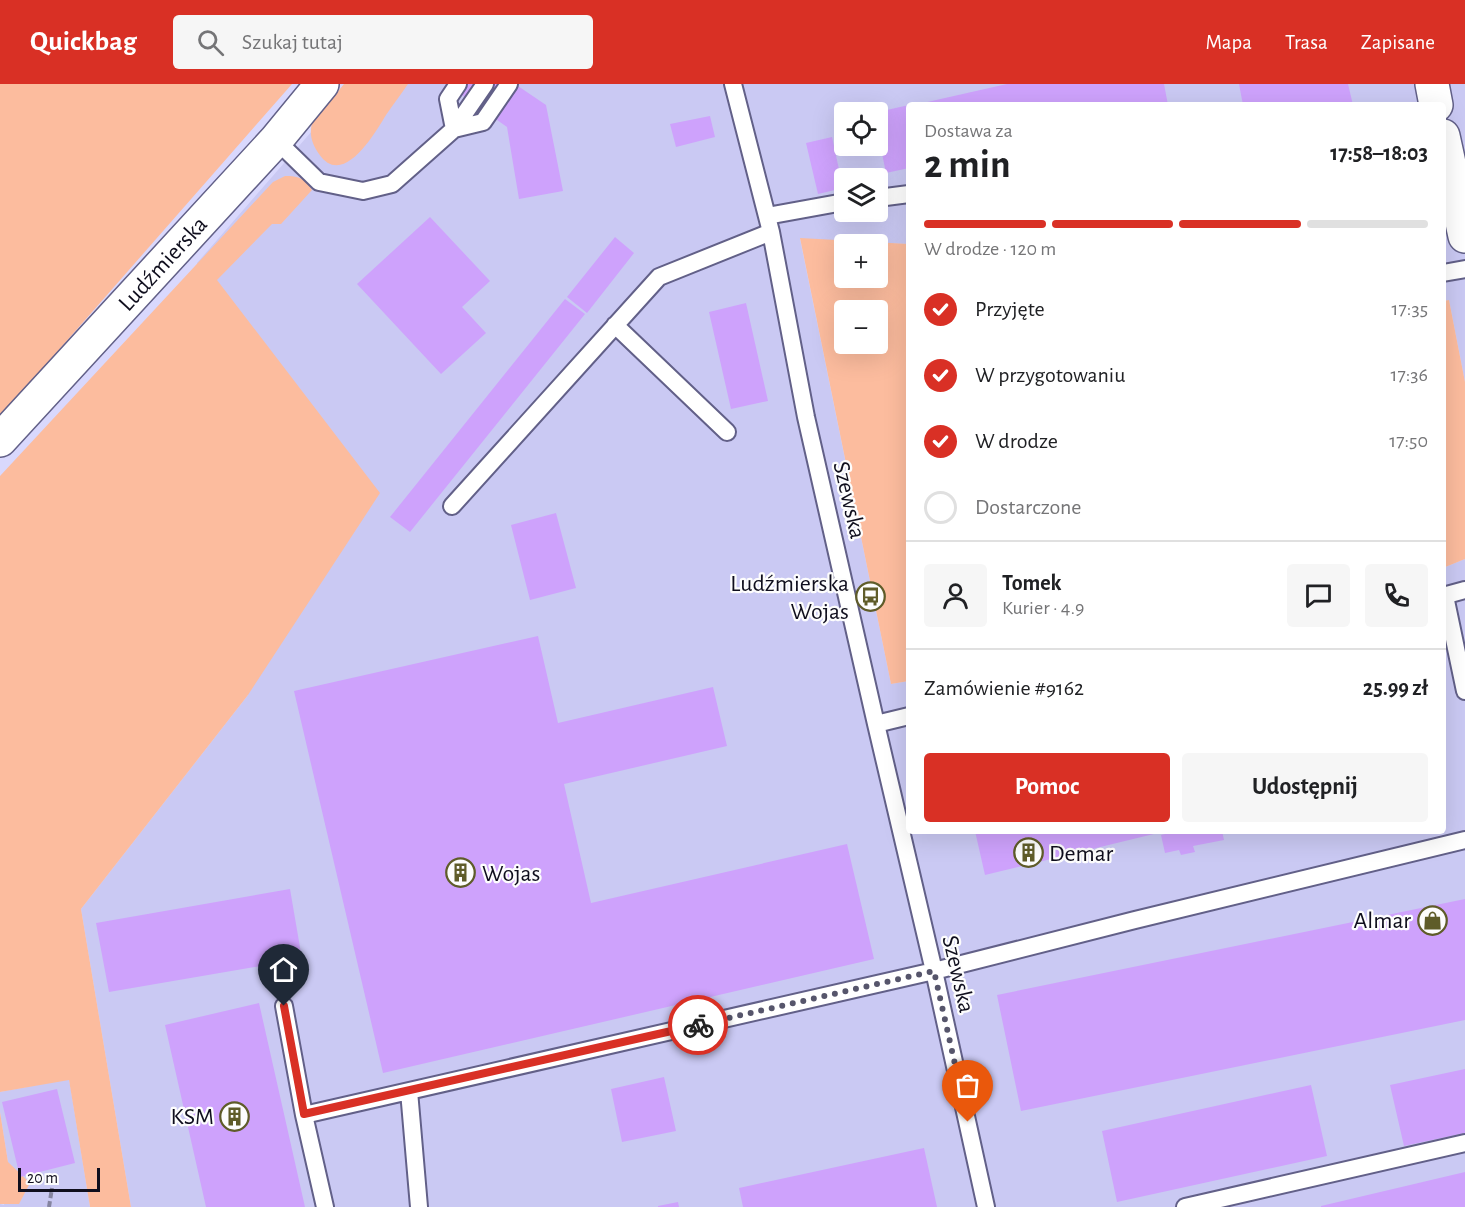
<!DOCTYPE html>
<html lang="pl">
<meta charset="utf-8">
<style>
:root{--surface:#fff;--page:#f6f6f6;--text:#202124;--muted:#757577;--line:#e0e0e0;--accent:#d93025}
body{margin:0;font-family:"Alegreya Sans",sans-serif;background:var(--page);color:var(--text);height:100vh;display:flex;flex-direction:column;font-size:22px;white-space:nowrap}
*{box-sizing:border-box;margin:0}
p{font-size:20px;color:var(--muted)}
.icon{flex:none;width:33px;height:33px;fill:none;stroke:currentColor;stroke-width:2;stroke-linecap:round;stroke-linejoin:round}
.map{position:relative;flex:1;overflow:hidden}
.drawer{position:absolute;left:906px;top:18px;width:540px;height:732px;display:flex;flex-direction:column;background:var(--surface);border-radius:6px;box-shadow:0 6px 24px #0002}
.drawer>*{flex:none}
.buttons{position:absolute;left:834px;top:18px;display:grid;gap:12px}
.buttons a{display:grid;place-items:center;width:54px;height:54px;border-radius:6px;background:var(--surface);box-shadow:0 6px 24px #0002;font-size:30px}
.scale{position:absolute;left:18px;bottom:15px;width:82px;box-sizing:border-box;padding-left:6px;border:3px solid #0f0e1d;border-top:0;font-size:16px;line-height:21px;white-space:nowrap;color:#0f0e1d;-webkit-text-stroke:4px #fdfdfd;paint-order:stroke}
.pin{position:absolute;display:grid;place-items:center;width:51px;height:51px;color:#fff;margin:-62px -26px;border-radius:50% 50% 50% 0;rotate:-45deg;box-shadow:0 0 6px #0007}
.pin .icon{rotate:45deg}
.courier{position:absolute;display:grid;place-items:center;width:60px;height:60px;margin:-30px;border:4px solid #d93025;border-radius:50%;background:#fff;color:#222;box-shadow:0 2px 8px #0007}
.headline em{font-style:normal;font-weight:700}
.headline div{display:flex;flex-direction:column-reverse}
.headline{display:flex;align-items:center;justify-content:space-between;height:102px;padding:0 18px}
h1{font-size:39px;font-weight:700;line-height:45px}
.bar{display:grid;grid-template-columns:repeat(4,1fr);gap:9px 6px;align-content:center;height:72px;padding:0 18px}
.bar i{height:8px;border-radius:4px;background:var(--line)}
.bar .selected{background:var(--accent)}
.bar p{grid-column:span 4}
.line{display:flex;align-items:center;gap:15px;padding:0 18px;border-top:2px solid var(--line)}
.line div{flex:1}
.round{display:grid;place-items:center;flex:none;width:63px;height:63px;border-radius:6px;background:var(--page)}
ol{padding:0 18px;list-style:none}
li{display:flex;align-items:center;gap:18px;height:66px}
li p{margin-inline-start:auto}
li .icon{padding:6px;border-radius:50%;background:var(--accent);color:#fff;stroke-width:4}
li:last-child{color:var(--muted)}
li i{width:33px;height:33px;border:3px solid var(--line);border-radius:50%}
.button{display:flex;gap:12px;margin-top:auto;padding:12px 18px}
.button a{flex:1;height:69px;border-radius:6px;background:var(--accent);color:#fff;font-size:24px;font-weight:700;line-height:69px;text-align:center}
.button a+a{background:var(--page);color:var(--text)}
header{display:flex;align-items:center;gap:36px;box-sizing:border-box;height:84px;padding:0 30px;background:var(--accent);color:#fff}
header strong{font-size:28px}
nav{display:flex;gap:33px;margin-inline-start:auto;font-size:21px}
.search{width:420px;height:54px;background:var(--page);display:flex;align-items:center;gap:15px;box-sizing:border-box;padding:0 21px;border-radius:6px;color:var(--muted);font-size:22px}
.map>svg:first-child{display:block}
</style>
<header>
<strong>Quickbag</strong>
<div class="search"><svg class="icon" aria-label="search" viewBox="0 0 24 24"><circle cx="10" cy="10" r="6"/><path d="M15 15l6 6"/></svg>Szukaj tutaj</div>
<nav><a>Mapa</a><a>Trasa</a><a>Zapisane</a></nav>
</header>
<div class="map">
<svg width="1465" height="1123" viewBox="0 0 1465 1123">
<rect width="100%" height="100%" fill="#d9d8fd"/>
<path fill="#cac9f3" fill-rule="evenodd" d="M353 0H1465V298L1449 216 1443 217V21H909V160L800 155 891 600 909 597V747H1443V484L1465 475V1123H131L81 825 248 611 197 179ZM844 28H878V62H844ZM844 94H878V128H844Z
M69 995 90 1123H0V1120L4 1121 8 1078 0 1028V1008Z"/>
<path fill="#fcbc9e" fill-rule="evenodd" d="M0 0H292L0 333Z
M344 0H408C401 10 393 21 386 31 375 49 343 105 319 70 312 60 309 51 312 39Z
M285 92C298 92 305 94 312 106L281 140H272L217 196 380 409 248 611 81 825 131 1123H90L69 996 0 1008V392L273 98Z
M800 154 909 160V597L891 600ZM844 160H878V194H844ZM878 226V260H844V226Z
M1449 216 1465 298V475L1443 484V217Z
M0 1028 8 1078 30 1099 19 1120H0Z"/>
<path fill="#cea2fc" d="M446 0H515L546 21 563 107 519 115 507 43Z
M1007 0H1164L1168 21H914Z
M1239 0H1348L1353 21H1243Z
M909 21V84L886 89 878 50V28Z
M710 32 715 53 676 63 670 40Z
M832 53 843 104 818 110 806 59Z
M430 133 490 197 462 223 486 249 441 290 357 200Z
M615 153 634 169 587 229 567 213Z
M565 215 585 230 410 448 390 433Z
M746 219 768 317 731 325 709 228Z
M556 429 576 504 530 516 511 441Z
M538 552 558 639 713 603 727 662 564 700 591 819 847 760 874 875 383 989 294 607Z
M975 747H1162V748L985 791Z
M1178 747H1222L1224 756 1193 762 1195 768 1181 771 1179 766 1165 769 1161 751Z
M290 805 302 875 109 908 96 839Z
M1465 815V936L1021 1027 997 911Z
M259 919 305 1123H206L165 941Z
M1465 985V1049L1404 1062 1390 1001Z
M664 993 676 1047 622 1058 611 1005Z
M1311 1001 1327 1072 1117 1118 1102 1047Z
M57 1005 75 1079 20 1093 2 1018Z
M924 1064 937 1123H743L739 1104Z
M1465 1088V1123H1321V1122Z
M678 1118 679 1123H658V1122Z"/>
<g fill="none" stroke-linecap="round" stroke-linejoin="round">
<defs>
<path id="lane" d="M458 0 448 15 454 45 483 38 509 0
M733 0 771 148 806 333 876 640 934 887 986 1123
M276 56 319 98 363 107 392 100 454 45 485 0
M878 114 909 110
M767 132 844 118
M1443 189 1465 185
M615 241 727 348
M452 422 659 193 771 148
M1443 512 1465 506
M1445 512 1465 607
M876 640 909 632
M284 922 304 1031 325 1123
M409 1007 419 1123
M304 1031 934 887 1135 836 1465 756
M1185 1123 1465 1059"/>
<path id="street" d="M1432 0 1436 21
M1443 52 1465 152"/>
<g id="secondary">
<path id="s1" d="M0 356 276 56 322 0"/>
</g>
</defs>
<use href="#lane" stroke="#626088" stroke-width="20"/>
<use href="#street" stroke="#626088" stroke-width="36"/>
<use href="#secondary" stroke="#626088" stroke-width="36"/>
<path stroke="#8584a0" stroke-width="4" stroke-dasharray="6 3" stroke-linecap="butt" d="M49 1123 52 1104"/>
<use href="#lane" stroke="#fff" stroke-width="16"/>
<use href="#street" stroke="#fff" stroke-width="33"/>
<use href="#secondary" stroke="#fff" stroke-width="33"/>
</g>
<g fill="none" stroke-linecap="round" stroke-linejoin="round">
<path stroke="#56556b" stroke-width="6" stroke-dasharray="0 10.8" d="M698 941 934 887 968 1038"/>
<path stroke="#d93025" stroke-width="8" d="M284 922 304 1030 698 941"/>
</g>
<defs>
<symbol id="bus-ring" viewBox="-11 -11 22 22"><circle r="9.5" fill="#fdfdfd" stroke="#5f5c29" stroke-width="1.5"/><path d="M-5-6H5V4H4V6H2V4H-2V6H-4V4H-5ZM-3.5-4V0h7V-4ZM-3.5 1.2v1.5H-2V1.2ZM2 1.2v1.5H3.5V1.2Z" fill="#5f5c29"/></symbol>
<symbol id="building-ring" viewBox="-11 -11 22 22"><circle r="9.5" fill="#fdfdfd" stroke="#5f5c29" stroke-width="1.5"/><path d="M-4-6H4V6H1V3H-1V6H-4ZM-2.5-4.3h1.7v1.8h-1.7ZM.8-4.3h1.7v1.8H.8ZM-2.5-1h1.7V.8h-1.7ZM.8-1h1.7V.8H.8Z" fill="#5f5c29"/></symbol>
<symbol id="shop-ring" viewBox="-11 -11 22 22"><circle r="9.5" fill="#fdfdfd" stroke="#5f5c29" stroke-width="1.5"/><path d="M-5-2.5h2.3a2.7 3.5 0 0 1 5.4 0H5L5.5 6h-11ZM-1.5-2.5h3a1.5 2.3 0 0 0-3 0Z" fill="#5f5c29"/></symbol>
</defs>
<g fill-rule="evenodd">
<use href="#bus-ring" x="854" y="496" width="33" height="33"/>
<use href="#building-ring" x="1012" y="752" width="33" height="33"/>
<use href="#building-ring" x="444" y="772" width="33" height="33"/>
<use href="#shop-ring" x="1416" y="820" width="33" height="33"/>
<use href="#building-ring" x="218" y="1016" width="33" height="33"/>
</g>
<g text-anchor="middle" stroke-width="4.5" stroke-linejoin="round" paint-order="stroke">
<g font-size="24" fill="#0f0e1d" stroke="#fdfdfd">
<text dy="8" stroke="none"><textPath href="#s1" startOffset="240">Ludźmierska</textPath></text>
<text transform="translate(850 416) rotate(77)" y="8">Szewska</text>
<text transform="translate(959 890) rotate(77)" y="8">Szewska</text>
</g>
<g font-size="24" fill="#0f0e1d" stroke="#fdfdfd" text-anchor="end">
<text x="849" y="507">Ludźmierska<tspan x="849" dy="28">Wojas</tspan></text>
<text x="1049" y="777" text-anchor="start">Demar</text>
<text x="482" y="797" text-anchor="start">Wojas</text>
<text x="1411" y="844">Almar</text>
<text x="214" y="1040">KSM</text>
</g>
</g>
</svg>
<div class="buttons">
<a><svg class="icon" aria-label="locate" viewBox="0 0 24 24"><circle cx="12" cy="12" r="6"/><path d="M12 2v4M12 18v4M2 12h4M18 12h4"/></svg></a>
<a><svg class="icon" aria-label="layers" viewBox="0 0 24 24"><path d="M12 4l9 5-9 5-9-5zM3 14l9 5 9-5"/></svg></a>
<a>+</a>
<a>−</a>
</div>
<div class="scale">20 m</div>
<div class="pin" style="left:968px;top:1038px;background:#ea580c"><svg class="icon" aria-label="bag" viewBox="0 0 24 24"><path d="M5 8h14l-1 12H6zM9 8a3 3 0 0 1 6 0"/></svg></div>
<div class="pin" style="left:284px;top:922px;background:#1f2937"><svg class="icon" aria-label="home" viewBox="0 0 24 24"><path d="M3 11l9-7 9 7M6 9v11h12V9"/></svg></div>
<div class="courier" style="left:698px;top:941px"><svg class="icon" aria-label="bike" viewBox="0 0 24 24"><circle cx="6" cy="16" r="4"/><circle cx="18" cy="16" r="4"/><path d="M6 16l4-8h5l3 8M10 8l3 8H6M13 5h3"/></svg></div>
<section class="drawer">
<div class="headline"><div><h1>2 min</h1><p>Dostawa za</p></div><em>17:58–18:03</em></div>
<div class="bar"><i class="selected"></i><i class="selected"></i><i class="selected"></i><i></i><p>W drodze · 120 m</p></div>
<ol>
<li><svg class="icon" aria-label="check" viewBox="0 0 24 24"><path d="M5 12l5 5 9-10"/></svg>Przyjęte<p>17:35</p></li>
<li><svg class="icon" aria-label="check" viewBox="0 0 24 24"><path d="M5 12l5 5 9-10"/></svg>W przygotowaniu<p>17:36</p></li>
<li><svg class="icon" aria-label="check" viewBox="0 0 24 24"><path d="M5 12l5 5 9-10"/></svg>W drodze<p>17:50</p></li>
<li><i></i>Dostarczone</li>
</ol>
<div class="line" style="height:108px"><a class="round"><svg class="icon" aria-label="person" viewBox="0 0 24 24"><circle cx="12" cy="8" r="4"/><path d="M4 21q1-7 8-7t8 7"/></svg></a><div><b>Tomek</b><p>Kurier · 4.9</p></div><a class="round"><svg class="icon" aria-label="chat" viewBox="0 0 24 24"><path d="M4 5h16v11H9l-5 4z"/></svg></a><a class="round"><svg class="icon" aria-label="phone" viewBox="0 0 24 24"><path d="M5 4h4l2 5-3 2q2 4 5 5l2-3 5 2v4C11 20 4 13 5 4z"/></svg></a></div>
<div class="line" style="height:78px"><div>Zamówienie #9162</div><b>25.99 zł</b></div>
<div class="button"><a>Pomoc</a><a>Udostępnij</a></div>
</section>
</div>
